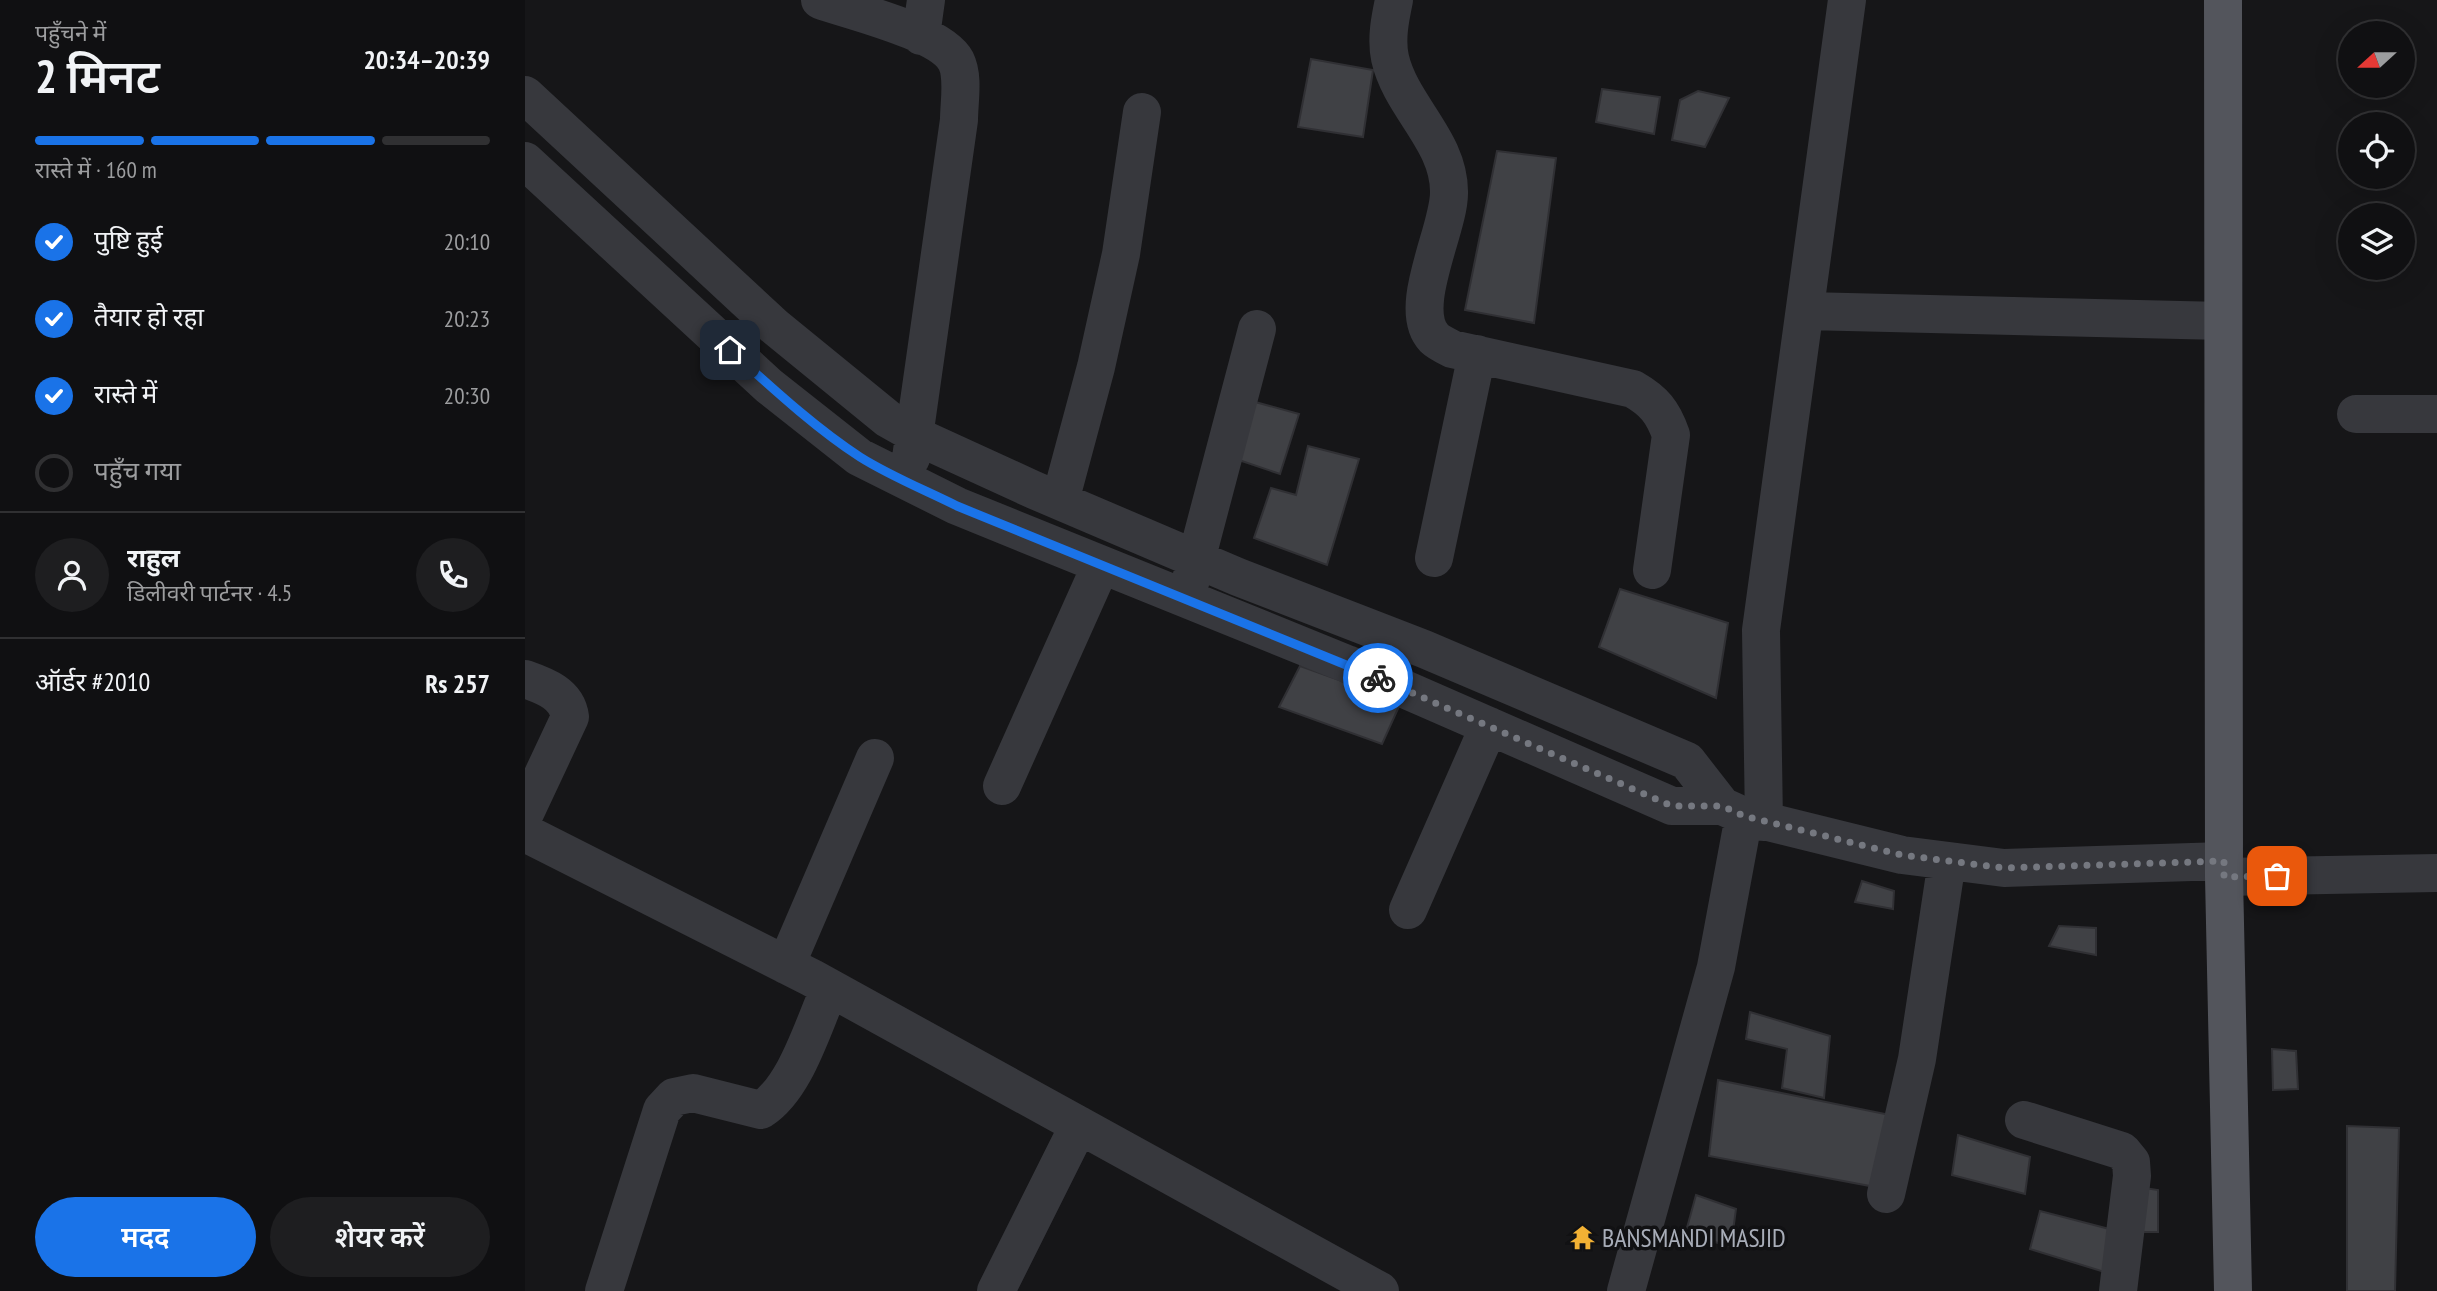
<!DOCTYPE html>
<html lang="hi">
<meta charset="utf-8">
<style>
:root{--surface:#101012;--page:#1e1e20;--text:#f1f3f6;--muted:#9c9d9f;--line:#303032;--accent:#1a73e8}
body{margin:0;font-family:"PT Sans Narrow","Noto Sans Devanagari",sans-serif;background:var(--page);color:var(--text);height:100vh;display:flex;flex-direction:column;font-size:26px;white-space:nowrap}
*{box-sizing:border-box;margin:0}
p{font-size:23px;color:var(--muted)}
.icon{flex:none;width:38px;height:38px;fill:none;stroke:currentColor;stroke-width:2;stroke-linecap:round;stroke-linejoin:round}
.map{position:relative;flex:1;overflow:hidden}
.side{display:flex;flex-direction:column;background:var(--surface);width:525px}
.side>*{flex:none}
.needle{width:46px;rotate:249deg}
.fabs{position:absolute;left:1813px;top:21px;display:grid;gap:14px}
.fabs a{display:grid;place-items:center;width:77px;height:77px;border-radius:50%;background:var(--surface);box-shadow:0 7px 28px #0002,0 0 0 2px var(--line);font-size:35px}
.pin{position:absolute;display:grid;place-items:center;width:60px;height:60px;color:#fff;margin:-30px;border-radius:14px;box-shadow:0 4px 10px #0006}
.courier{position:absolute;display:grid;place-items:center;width:70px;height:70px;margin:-35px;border:5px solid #1a73e8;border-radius:50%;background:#fff;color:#222;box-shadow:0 2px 9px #0007}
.overview em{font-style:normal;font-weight:600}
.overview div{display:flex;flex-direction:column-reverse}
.overview{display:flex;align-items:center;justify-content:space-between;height:119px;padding:0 35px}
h1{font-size:46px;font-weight:600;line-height:52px}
.bar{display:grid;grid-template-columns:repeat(4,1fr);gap:10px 7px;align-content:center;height:84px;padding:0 35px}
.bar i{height:9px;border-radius:5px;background:var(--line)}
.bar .active{background:var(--accent)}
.bar p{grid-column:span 4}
.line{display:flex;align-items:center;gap:18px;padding:0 35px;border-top:2px solid var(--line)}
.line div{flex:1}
.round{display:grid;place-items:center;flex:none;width:74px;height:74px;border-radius:37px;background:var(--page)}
ol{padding:0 35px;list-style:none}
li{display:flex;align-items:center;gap:21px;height:77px}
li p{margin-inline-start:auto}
li .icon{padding:7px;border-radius:50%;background:var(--accent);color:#fff;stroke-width:4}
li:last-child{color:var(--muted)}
li i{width:38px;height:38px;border:4px solid var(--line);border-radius:50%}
.cta{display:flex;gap:14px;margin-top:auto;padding:14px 35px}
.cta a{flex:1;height:80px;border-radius:42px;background:var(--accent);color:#fff;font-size:28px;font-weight:600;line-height:80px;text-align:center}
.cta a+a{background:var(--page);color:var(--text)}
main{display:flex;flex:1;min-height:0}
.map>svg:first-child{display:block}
</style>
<main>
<section class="side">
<div class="overview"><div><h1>2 मिनट</h1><p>पहुँचने में</p></div><em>20:34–20:39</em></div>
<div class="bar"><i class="active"></i><i class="active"></i><i class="active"></i><i></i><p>रास्ते में · 160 m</p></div>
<ol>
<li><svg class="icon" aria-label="check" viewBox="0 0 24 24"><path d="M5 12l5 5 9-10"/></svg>पुष्टि हुई<p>20:10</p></li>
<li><svg class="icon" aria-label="check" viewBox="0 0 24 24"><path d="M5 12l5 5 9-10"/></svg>तैयार हो रहा<p>20:23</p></li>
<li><svg class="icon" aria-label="check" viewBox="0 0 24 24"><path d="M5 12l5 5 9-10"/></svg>रास्ते में<p>20:30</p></li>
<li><i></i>पहुँच गया</li>
</ol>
<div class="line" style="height:126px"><a class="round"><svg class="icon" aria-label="person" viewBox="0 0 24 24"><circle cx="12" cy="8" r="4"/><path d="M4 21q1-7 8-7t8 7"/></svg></a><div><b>राहुल</b><p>डिलीवरी पार्टनर · 4.5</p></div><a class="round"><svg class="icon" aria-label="phone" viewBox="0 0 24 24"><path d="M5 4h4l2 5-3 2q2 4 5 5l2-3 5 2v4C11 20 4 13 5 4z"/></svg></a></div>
<div class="line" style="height:91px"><div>ऑर्डर #2010</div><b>Rs 257</b></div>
<div class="cta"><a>मदद</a><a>शेयर करें</a></div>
</section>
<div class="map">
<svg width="1912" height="1291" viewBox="0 0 1912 1291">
<rect width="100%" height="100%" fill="#161618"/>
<path fill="#404145" stroke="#303034" stroke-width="2" d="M786 59 848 70 838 137 773 127Z
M1077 89 1135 97 1129 134 1071 122Z
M1173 91 1204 98 1180 147 1147 140 1155 100Z
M972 151 1031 158 1009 323 940 310Z
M723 400 774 414 755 474 708 458Z
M783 446 834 459 802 565 729 538 746 488 771 495Z
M1095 589 1203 623 1191 698 1074 647Z
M775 666 876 702 857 744 754 707Z
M1337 881 1369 891 1368 909 1330 902Z
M1534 926 1571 928V955L1524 946Z
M1225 1012 1305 1036 1299 1098 1257 1088 1262 1049 1221 1039Z
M1747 1049 1771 1051 1773 1089 1748 1090Z
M1193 1080 1365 1115 1345 1186 1184 1156Z
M1822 1126 1874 1128 1870 1291H1822Z
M1433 1135 1505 1157 1500 1194 1427 1175Z
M1613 1187 1633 1190V1232H1607Z
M1171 1195 1211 1209 1206 1246 1160 1235Z
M1515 1211 1596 1232 1586 1274 1505 1249Z"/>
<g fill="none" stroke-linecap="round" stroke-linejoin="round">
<path stroke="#37383d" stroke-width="38" d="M295 0C326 11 416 32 431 61 439 77 434 102 434 120L386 458
M869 0C865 19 861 39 865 58 876 107 925 141 924 193 924 230 881 308 909 338 913 342 921 346 927 349L1108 389C1129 401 1138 412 1146 435L1127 570
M396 36 401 0
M0 95 249 326 363 419 402 441 509 490 713 577 899 649 1162 761 1197 806
M0 161 244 386 334 457 432 506 822 664 1147 806H1197L1219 816 1377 855 1479 868 1699 861
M1281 311 1698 321
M1831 414H1912
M535 501 571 367 596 254 617 112
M909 558 952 354
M665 583 732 329
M0 679C20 686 42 694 45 717L0 813
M477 786 576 565
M1239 822 1236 630 1322 0
M0 833 287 978 855 1291
M1699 877 1912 873
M883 910 964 726
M261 965 350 758
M1499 1120 1597 1151 1606 1162 1607 1176 1593 1291
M1361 1194 1392 1059 1422 861
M79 1291 137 1110 149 1097 168 1093 236 1110C271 1088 288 1025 305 988
M471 1291 554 1125
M1101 1291 1191 967 1219 816"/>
<path stroke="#53555c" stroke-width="38" d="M1698 0 1699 877 1708 1291"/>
</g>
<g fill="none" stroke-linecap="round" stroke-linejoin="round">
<path stroke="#757880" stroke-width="7" stroke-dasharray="0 12.6" d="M853 678 1147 806H1197L1219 816 1377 855 1479 868 1699 861V877L1752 876"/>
<path stroke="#1a73e8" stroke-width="9" d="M205 350C245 386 290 428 335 457 365 476 400 490 432 506L853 678"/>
</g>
<defs>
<symbol id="temple-bare" viewBox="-9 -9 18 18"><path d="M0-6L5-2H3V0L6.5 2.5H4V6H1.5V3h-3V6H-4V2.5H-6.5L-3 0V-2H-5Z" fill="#f2b134" stroke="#111113" stroke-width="2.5" paint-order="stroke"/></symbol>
</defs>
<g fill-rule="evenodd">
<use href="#temple-bare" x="1040" y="1220" width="35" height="35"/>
</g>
<g text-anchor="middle" stroke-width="7" stroke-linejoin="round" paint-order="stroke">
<g font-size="26" fill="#a8adb8" stroke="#111113" text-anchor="start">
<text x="1077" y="1247">BANSMANDI MASJID</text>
</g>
</g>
</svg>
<div class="fabs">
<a><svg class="needle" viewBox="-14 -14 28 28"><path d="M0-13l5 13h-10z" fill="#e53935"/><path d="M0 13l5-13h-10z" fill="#9c9d9f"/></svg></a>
<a><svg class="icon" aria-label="locate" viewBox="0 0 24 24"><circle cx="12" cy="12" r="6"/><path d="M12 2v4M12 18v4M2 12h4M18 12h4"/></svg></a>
<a><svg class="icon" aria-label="layers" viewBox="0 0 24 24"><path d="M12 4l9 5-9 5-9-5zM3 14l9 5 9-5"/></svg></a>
</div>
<div class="pin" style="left:1752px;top:876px;background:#ea580c"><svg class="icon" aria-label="bag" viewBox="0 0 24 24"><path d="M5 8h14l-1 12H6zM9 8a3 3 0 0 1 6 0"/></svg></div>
<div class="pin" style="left:205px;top:350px;background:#1f2937"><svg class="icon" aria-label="home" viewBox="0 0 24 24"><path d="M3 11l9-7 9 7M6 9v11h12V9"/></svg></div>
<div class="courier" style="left:853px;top:678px"><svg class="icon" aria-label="bike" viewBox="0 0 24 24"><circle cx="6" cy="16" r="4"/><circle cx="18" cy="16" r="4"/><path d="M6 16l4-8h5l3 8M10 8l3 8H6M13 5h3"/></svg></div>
</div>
</main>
